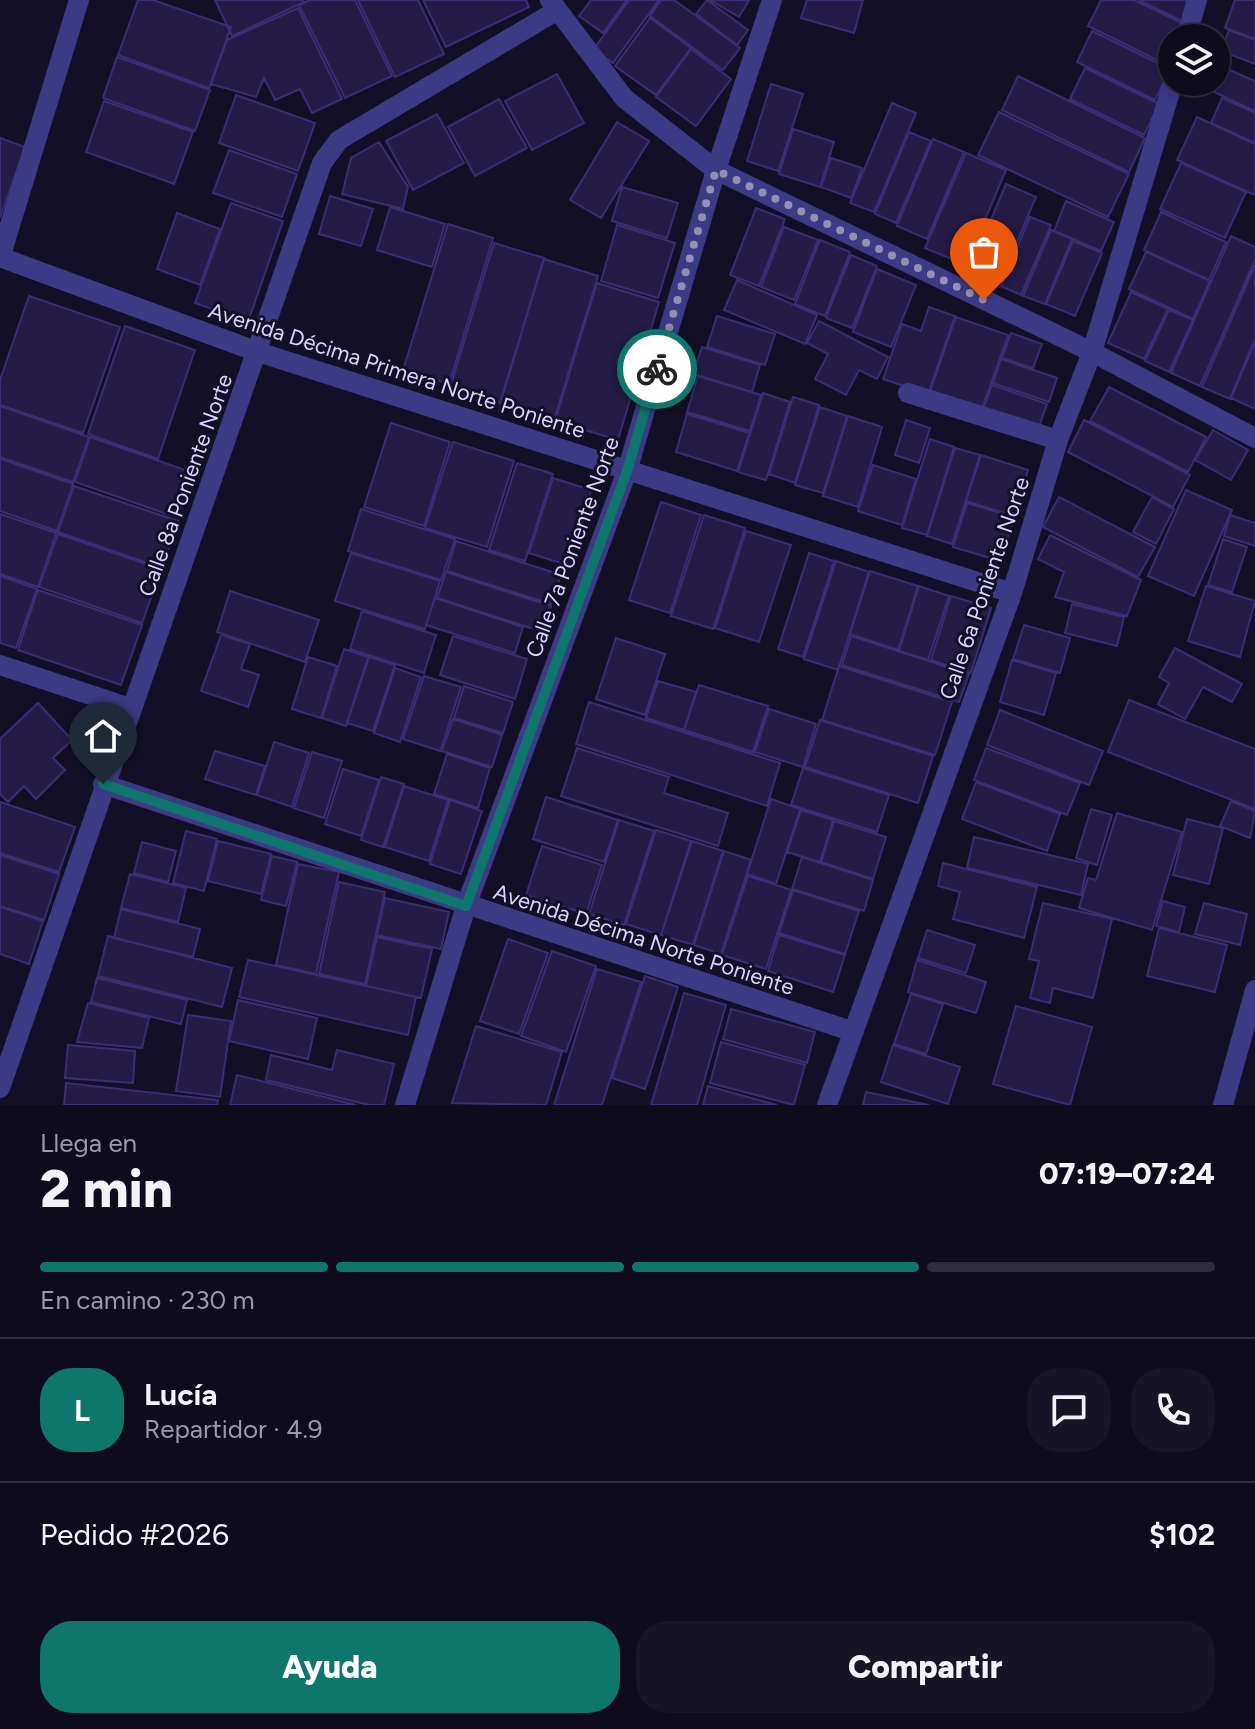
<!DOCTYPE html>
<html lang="es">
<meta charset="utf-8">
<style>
:root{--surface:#0e0b1c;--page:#171425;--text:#f1f3f6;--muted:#9b9ba3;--line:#2e2b3b;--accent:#0f766e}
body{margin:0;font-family:Figtree,sans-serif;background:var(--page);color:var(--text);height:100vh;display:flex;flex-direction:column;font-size:30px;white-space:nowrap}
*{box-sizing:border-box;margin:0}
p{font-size:26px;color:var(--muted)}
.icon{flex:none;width:44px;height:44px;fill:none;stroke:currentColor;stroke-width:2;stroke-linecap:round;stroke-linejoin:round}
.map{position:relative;height:1105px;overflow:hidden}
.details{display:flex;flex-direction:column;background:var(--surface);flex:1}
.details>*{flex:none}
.controls{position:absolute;left:1158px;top:24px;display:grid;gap:16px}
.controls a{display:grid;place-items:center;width:72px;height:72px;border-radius:50%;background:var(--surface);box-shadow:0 4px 12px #0003,0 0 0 2px var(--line);font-size:40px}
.pin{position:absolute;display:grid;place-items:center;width:68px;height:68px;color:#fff;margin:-82px -34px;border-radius:50% 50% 50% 0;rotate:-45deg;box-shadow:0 0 8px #0007}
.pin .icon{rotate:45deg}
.courier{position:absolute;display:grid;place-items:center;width:80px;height:80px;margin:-40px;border:6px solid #0f766e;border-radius:50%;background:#fff;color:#222;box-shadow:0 2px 10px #0007}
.headline em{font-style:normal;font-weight:800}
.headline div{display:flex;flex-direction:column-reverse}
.headline{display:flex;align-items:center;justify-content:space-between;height:136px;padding:0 40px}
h1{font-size:52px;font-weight:800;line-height:60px}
.bar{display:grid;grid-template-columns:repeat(4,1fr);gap:12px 8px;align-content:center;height:96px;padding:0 40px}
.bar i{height:10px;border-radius:6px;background:var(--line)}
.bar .selected{background:var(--accent)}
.bar p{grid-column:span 4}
.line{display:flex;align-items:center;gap:20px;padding:0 40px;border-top:2px solid var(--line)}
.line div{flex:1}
.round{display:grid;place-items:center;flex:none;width:84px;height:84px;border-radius:32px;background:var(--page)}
.button{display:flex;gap:16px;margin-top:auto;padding:16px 40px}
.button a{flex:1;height:92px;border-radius:32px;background:var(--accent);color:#fff;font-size:32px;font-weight:800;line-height:92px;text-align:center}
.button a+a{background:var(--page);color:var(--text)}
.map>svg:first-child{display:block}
</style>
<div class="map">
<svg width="1255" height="1105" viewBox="0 0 1255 1105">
<rect width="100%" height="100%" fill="#130f26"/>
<path fill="#241b47" stroke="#3b2d73" stroke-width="2" d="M138 0H153L231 27 209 88 118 55Z
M215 0H303L304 2 232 36Z
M310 0H355L392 76 345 98 299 5Z
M358 0H418L444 54 395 77Z
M423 0H526L529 7 446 47Z
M591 0H627L603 33 579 16Z
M629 0H659L613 63 594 49Z
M661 0H674L740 48 723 70 650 16Z
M707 0 748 30 737 45 696 14Z
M710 0H749L739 17Z
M807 0H863L854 33 801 18Z
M1101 0H1134L1186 25 1180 38H1172V54L1167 65 1088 26Z
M1139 0H1192L1182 21Z
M1235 0H1255V39L1225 28Z
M298 8 342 99 312 113 300 89 275 100 264 78 256 97 211 84 227 40Z
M650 18 691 48 656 95 615 66Z
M1229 30 1255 40V64L1221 51Z
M1092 31 1170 69 1155 100 1077 62Z
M691 49 731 79 696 126 656 97Z
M117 57 210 90 195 131 103 98Z
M1223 67 1255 81V111L1212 91Z
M1085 68 1159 104 1144 135 1070 99Z
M557 74 584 123 532 150 505 101Z
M1018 76 1145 138 1129 172 1002 110Z
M771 84 803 94 778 171 747 161Z
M236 95 315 123 298 171 219 143Z
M1222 98 1255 113V143L1211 123Z
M499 99 527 148 475 176 448 127Z
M104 101 193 132 174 184 86 152Z
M892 103 916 113 874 212 850 203Z
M999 112 1129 174 1108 217 978 155Z
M437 114 464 163 413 190 386 141Z
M1197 117 1255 144V195L1177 160Z
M617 122 649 141 601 218 570 200Z
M793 129 834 142 820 187 779 174Z
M909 132 931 141 896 223 875 214Z
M0 138 25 147 0 218Z
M933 139 964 152 927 239 897 226Z
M379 142 408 187 403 209 342 194 351 158Z
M229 150 297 174 282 217 213 193Z
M966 153 1006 170 966 265 925 248Z
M831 158 862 168 851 198 821 187Z
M1181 163 1246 192 1225 238 1160 209Z
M1006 184 1036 197 1000 282 970 269Z
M622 187 678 203 667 238 612 221Z
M330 196 373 209 361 246 319 234Z
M1066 201 1114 222 1101 251 1054 231Z
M231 203 283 221 248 322 195 303Z
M390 207 445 224 432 267 377 250Z
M756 208 785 219 759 286 730 275Z
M1161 212 1226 242 1209 280 1144 250Z
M177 213 220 229 200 285 157 269Z
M1030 217 1051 225 1021 295 1001 286Z
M448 224 493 238 449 384 403 370Z
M617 225 675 243 658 298 601 281Z
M784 227 818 240 794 300 761 287Z
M1051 230 1072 239 1045 304 1023 296Z
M1231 236 1255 247V260L1200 386 1171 373Z
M820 240 850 252 825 316 795 304Z
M1073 241 1102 253 1075 316 1046 304Z
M494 243 544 258 500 403 450 388Z
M1146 252 1210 281 1193 319 1129 289Z
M851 255 877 266 852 328 826 318Z
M544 259 598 276 554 420 500 404Z
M1255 265V339L1230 399 1202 387Z
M877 269 916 285 891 347 853 332Z
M737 280 817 315 805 344 724 310Z
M597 283 659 302 618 440 555 421Z
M1131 292 1168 309 1144 359 1108 343Z
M29 296 120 327 83 433 0 405V380Z
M929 307 955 316 928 394 883 379 902 324 921 331Z
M1169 310 1193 320 1169 372 1145 361Z
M717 316 775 334 765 365 707 347Z
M956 317 1008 335 981 412 929 395Z
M819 321 888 357 877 379 859 370 846 395 815 379 828 354 807 343Z
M125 326 195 350 158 459 88 434Z
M1011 333 1042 344 1033 368 1002 358Z
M1255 342V409L1231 398Z
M702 347 760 365 752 392 693 374Z
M1001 359 1057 378 1049 402 993 383Z
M698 376 761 395 750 431 687 412Z
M992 385 1047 404 1037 432 982 413Z
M1109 387 1206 437 1188 472 1090 421Z
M763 393 790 402 766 480 738 472Z
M793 397 819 405 795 483 769 474Z
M0 406 89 437 73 482 0 457Z
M820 407 847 416 823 493 795 485Z
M687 414 749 433 737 471 676 452Z
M848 416 882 427 858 507 823 496Z
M906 420 930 428 919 463 895 455Z
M1084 420 1190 475 1173 507 1068 452Z
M391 423 450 442 424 526 364 507Z
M1213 430 1248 450 1231 480 1195 460Z
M90 437 194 473 178 518 75 482Z
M930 439 954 447 927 535 902 528Z
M453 442 514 461 487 547 425 528Z
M955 448 980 455 952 544 927 536Z
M981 455 1028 470 1014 516 966 501Z
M0 459 73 484 57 531 0 511Z
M517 463 553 474 525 561 489 550Z
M873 465 916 479 902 525 858 511Z
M553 478 591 490 567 565 529 553Z
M74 486 178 521 162 568 58 532Z
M1186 490 1232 510 1194 596 1148 576Z
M1059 497 1155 547 1138 577 1043 527Z
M1152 497 1174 509 1156 544 1133 532Z
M661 502 701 515 670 613 629 600Z
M967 503 1014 517 1000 561 953 547Z
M361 509 455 539 441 580 348 551Z
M0 514 56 533 38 587 0 574Z
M704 515 745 528 713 629 671 616Z
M1230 515 1255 523V546L1224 536Z
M746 531 791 545 759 642 715 628Z
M58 534 161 569 142 623 39 587Z
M1050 535 1141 580 1127 616 1055 597 1064 572 1038 559Z
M1223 539 1247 547 1232 592 1208 585Z
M456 541 561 575 551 604 447 571Z
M351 553 440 581 425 629 335 601Z
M809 553 834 561 803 657 778 649Z
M836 561 869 572 838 670 804 659Z
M870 571 918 586 898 650 850 634Z
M446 572 551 606 543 632 437 598Z
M0 576 37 589 16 648 0 643Z
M919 586 949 596 928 660 899 651Z
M1206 586 1255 601 1240 657 1188 641Z
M38 590 142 625 121 685 18 650Z
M230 591 319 620 305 662 217 632Z
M951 596 991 608 971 673 931 660Z
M435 598 523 627 515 653 426 625Z
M1072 604 1124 617 1117 646 1065 633Z
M362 611 436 635 424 673 350 649Z
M1024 625 1070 638 1060 673 1013 659Z
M221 635 250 644 241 669 259 675 248 707 201 691Z
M453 636 527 659 515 699 440 675Z
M851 636 969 674 959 702 842 665Z
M616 638 665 654 645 715 596 699Z
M1175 648 1242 684 1232 702 1203 687 1185 719 1158 704 1169 683 1159 677Z
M344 649 368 657 346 726 322 718Z
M308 657 337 666 321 718 292 709Z
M369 657 395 665 373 731 347 723Z
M1012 660 1056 673 1044 715 1000 702Z
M839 666 952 702 935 755 822 720Z
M395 668 421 677 400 742 374 733Z
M424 676 461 687 440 751 403 739Z
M658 681 696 692 684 730 646 718Z
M699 685 768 706 753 752 684 730Z
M464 686 513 702 503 733 454 718Z
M1129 700 1255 749V809L1108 752Z
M589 702 780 763 767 806 576 744Z
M38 703 72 740 53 758 65 770 36 799 24 786 8 802 0 794V739Z
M769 709 816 724 803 767 755 752Z
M1000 710 1103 751 1089 785 987 745Z
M453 719 502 735 492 767 442 751Z
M820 720 933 756 918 803 805 767Z
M274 742 309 753 292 807 257 795Z
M577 748 669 777 664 793 728 813 718 846 561 796Z
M986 748 1080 783 1067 815 974 780Z
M215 751 265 766 256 795 205 779Z
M312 752 342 761 324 818 294 808Z
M447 754 490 768 478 808 434 794Z
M803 768 889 795 877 832 791 805Z
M343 769 379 780 361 836 325 824Z
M381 777 404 784 383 847 361 840Z
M976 782 1060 814 1047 851 962 819Z
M404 786 448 800 429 861 385 847Z
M546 797 618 820 604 862 533 839Z
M771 799 800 809 776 884 747 874Z
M450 800 482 811 461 874 430 864Z
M1231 801 1255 811 1250 838 1220 826Z
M0 802 75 827 59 872 0 853Z
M1091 809 1112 815 1097 865 1076 858Z
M801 810 833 820 820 862 787 852Z
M1117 813 1182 832 1152 930 1079 908 1088 878 1096 880Z
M1187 819 1223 828 1209 884 1173 875Z
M619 820 654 831 624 925 589 914Z
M834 821 886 837 873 879 821 862Z
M656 830 691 841 661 935 626 924Z
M186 831 217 839 204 891 173 883Z
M974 837 1088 864 1081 895 967 868Z
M218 841 271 854 261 894 208 881Z
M692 841 723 851 693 945 661 935Z
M142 842 176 851 168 882 134 873Z
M542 846 602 865 586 914 526 895Z
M724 851 751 860 721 954 694 945Z
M0 855 59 874 44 920 0 906Z
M272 856 297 862 286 906 261 900Z
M802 857 873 880 864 911 792 889Z
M943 863 1037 887 1024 938 953 919 960 892 938 886Z
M298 864 339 872 316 974 276 965Z
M130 874 186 888 178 922 121 908Z
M748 876 791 890 766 969 722 955Z
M339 882 385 892 365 984 319 974Z
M793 890 859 911 845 954 779 933Z
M385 898 449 912 441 949 377 935Z
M1163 901 1185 907 1179 932 1156 926Z
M1043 903 1112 919 1093 998 1053 988 1050 1003 1030 998 1039 961 1029 959Z
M1204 903 1247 914 1240 945 1195 934Z
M0 907 43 921 29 964 0 954Z
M121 909 200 929 193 957 114 938Z
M1159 928 1227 945 1215 992 1147 976Z
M927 930 975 945 966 973 918 958Z
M779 935 845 955 833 992 768 971Z
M108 936 232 968 222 1007 98 976Z
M377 937 432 949 421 998 366 986Z
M508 939 548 953 519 1034 480 1021Z
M552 951 596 966 566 1052 521 1036Z
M248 960 416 997 408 1035 239 997Z
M917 960 986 982 976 1013 908 992Z
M597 969 641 982 602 1105H554Z
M645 976 678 987 645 1089 612 1078Z
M97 978 187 1000 181 1024 91 1002Z
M684 993 726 1005 697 1105H651Z
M911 994 943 1004 926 1054 894 1044Z
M238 1000 317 1018 308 1059 229 1041Z
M88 1003 149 1018 142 1048 77 1042Z
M1016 1006 1092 1027 1070 1105 993 1084Z
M731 1009 815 1032 807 1063 723 1039Z
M188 1015 231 1021 220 1097 176 1091Z
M476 1026 562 1052 546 1105 452 1103Z
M721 1042 805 1065 794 1105 710 1083Z
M68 1045 135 1051 133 1083 65 1078Z
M893 1045 960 1067 948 1104 881 1082Z
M337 1050 394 1064 384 1105H369L266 1080 271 1055 332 1070Z
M237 1075 356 1105H230Z
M66 1083 218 1100 217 1105H64Z
M708 1086 777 1105H703Z
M866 1092 929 1105H863Z"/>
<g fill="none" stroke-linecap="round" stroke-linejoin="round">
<path stroke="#3d3a85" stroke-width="20" d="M1186 38 1197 0
M0 257 258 352 1012 593
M0 258 79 0
M908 393 1058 440
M0 665 130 708
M103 784 851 1031
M0 1088 322 163 339 140 556 11
M405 1105 466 906 627 471 716 170 772 0
M827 1105 1012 593 1058 440 1092 352 1173 82
M1223 1105 1255 990"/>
<path stroke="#3d3a85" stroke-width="20" d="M550 0 624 98 716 170 1092 352 1255 438"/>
</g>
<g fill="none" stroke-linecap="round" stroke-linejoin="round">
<path stroke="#948fb3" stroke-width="8" stroke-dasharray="0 14.4" d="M657 369 716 170 984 300"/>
<path stroke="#0f766e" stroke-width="10" d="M103 784 466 906 627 471 657 369"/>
</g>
<g text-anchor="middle" stroke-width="6" stroke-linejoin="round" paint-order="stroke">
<g font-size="22" fill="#d9d4ff" stroke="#130f26">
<text transform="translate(397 370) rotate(18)" y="8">Avenida Décima Primera Norte Poniente</text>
<text transform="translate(185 485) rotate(-70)" y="8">Calle 8a Poniente Norte</text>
<text transform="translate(572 547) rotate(-70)" y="8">Calle 7a Poniente Norte</text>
<text transform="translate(984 588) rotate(-71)" y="8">Calle 6a Poniente Norte</text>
<text transform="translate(644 939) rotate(18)" y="8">Avenida Décima Norte Poniente</text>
</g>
</g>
</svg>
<div class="controls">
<a><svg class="icon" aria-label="layers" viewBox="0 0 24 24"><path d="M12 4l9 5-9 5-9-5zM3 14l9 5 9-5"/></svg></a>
</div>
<div class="pin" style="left:984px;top:300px;background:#ea580c"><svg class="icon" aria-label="bag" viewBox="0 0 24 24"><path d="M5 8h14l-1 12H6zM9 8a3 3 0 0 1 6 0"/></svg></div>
<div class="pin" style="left:103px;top:784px;background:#1f2937"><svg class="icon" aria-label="home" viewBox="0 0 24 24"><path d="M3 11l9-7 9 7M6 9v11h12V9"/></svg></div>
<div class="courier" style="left:657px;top:369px"><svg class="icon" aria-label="bike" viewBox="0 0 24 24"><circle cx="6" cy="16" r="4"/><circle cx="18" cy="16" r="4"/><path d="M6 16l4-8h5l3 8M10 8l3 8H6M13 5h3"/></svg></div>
</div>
<section class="details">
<div class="headline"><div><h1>2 min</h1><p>Llega en</p></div><em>07:19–07:24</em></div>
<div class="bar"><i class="selected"></i><i class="selected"></i><i class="selected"></i><i></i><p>En camino · 230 m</p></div>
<div class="line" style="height:144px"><b class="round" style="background:var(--accent);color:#fff">L</b><div><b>Lucía</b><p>Repartidor · 4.9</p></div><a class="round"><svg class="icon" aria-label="chat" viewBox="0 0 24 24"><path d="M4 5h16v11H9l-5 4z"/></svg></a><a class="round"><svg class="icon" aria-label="phone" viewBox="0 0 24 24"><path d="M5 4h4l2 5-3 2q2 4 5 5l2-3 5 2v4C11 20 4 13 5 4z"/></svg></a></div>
<div class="line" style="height:104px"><div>Pedido #2026</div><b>$102</b></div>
<div class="button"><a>Ayuda</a><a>Compartir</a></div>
</section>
